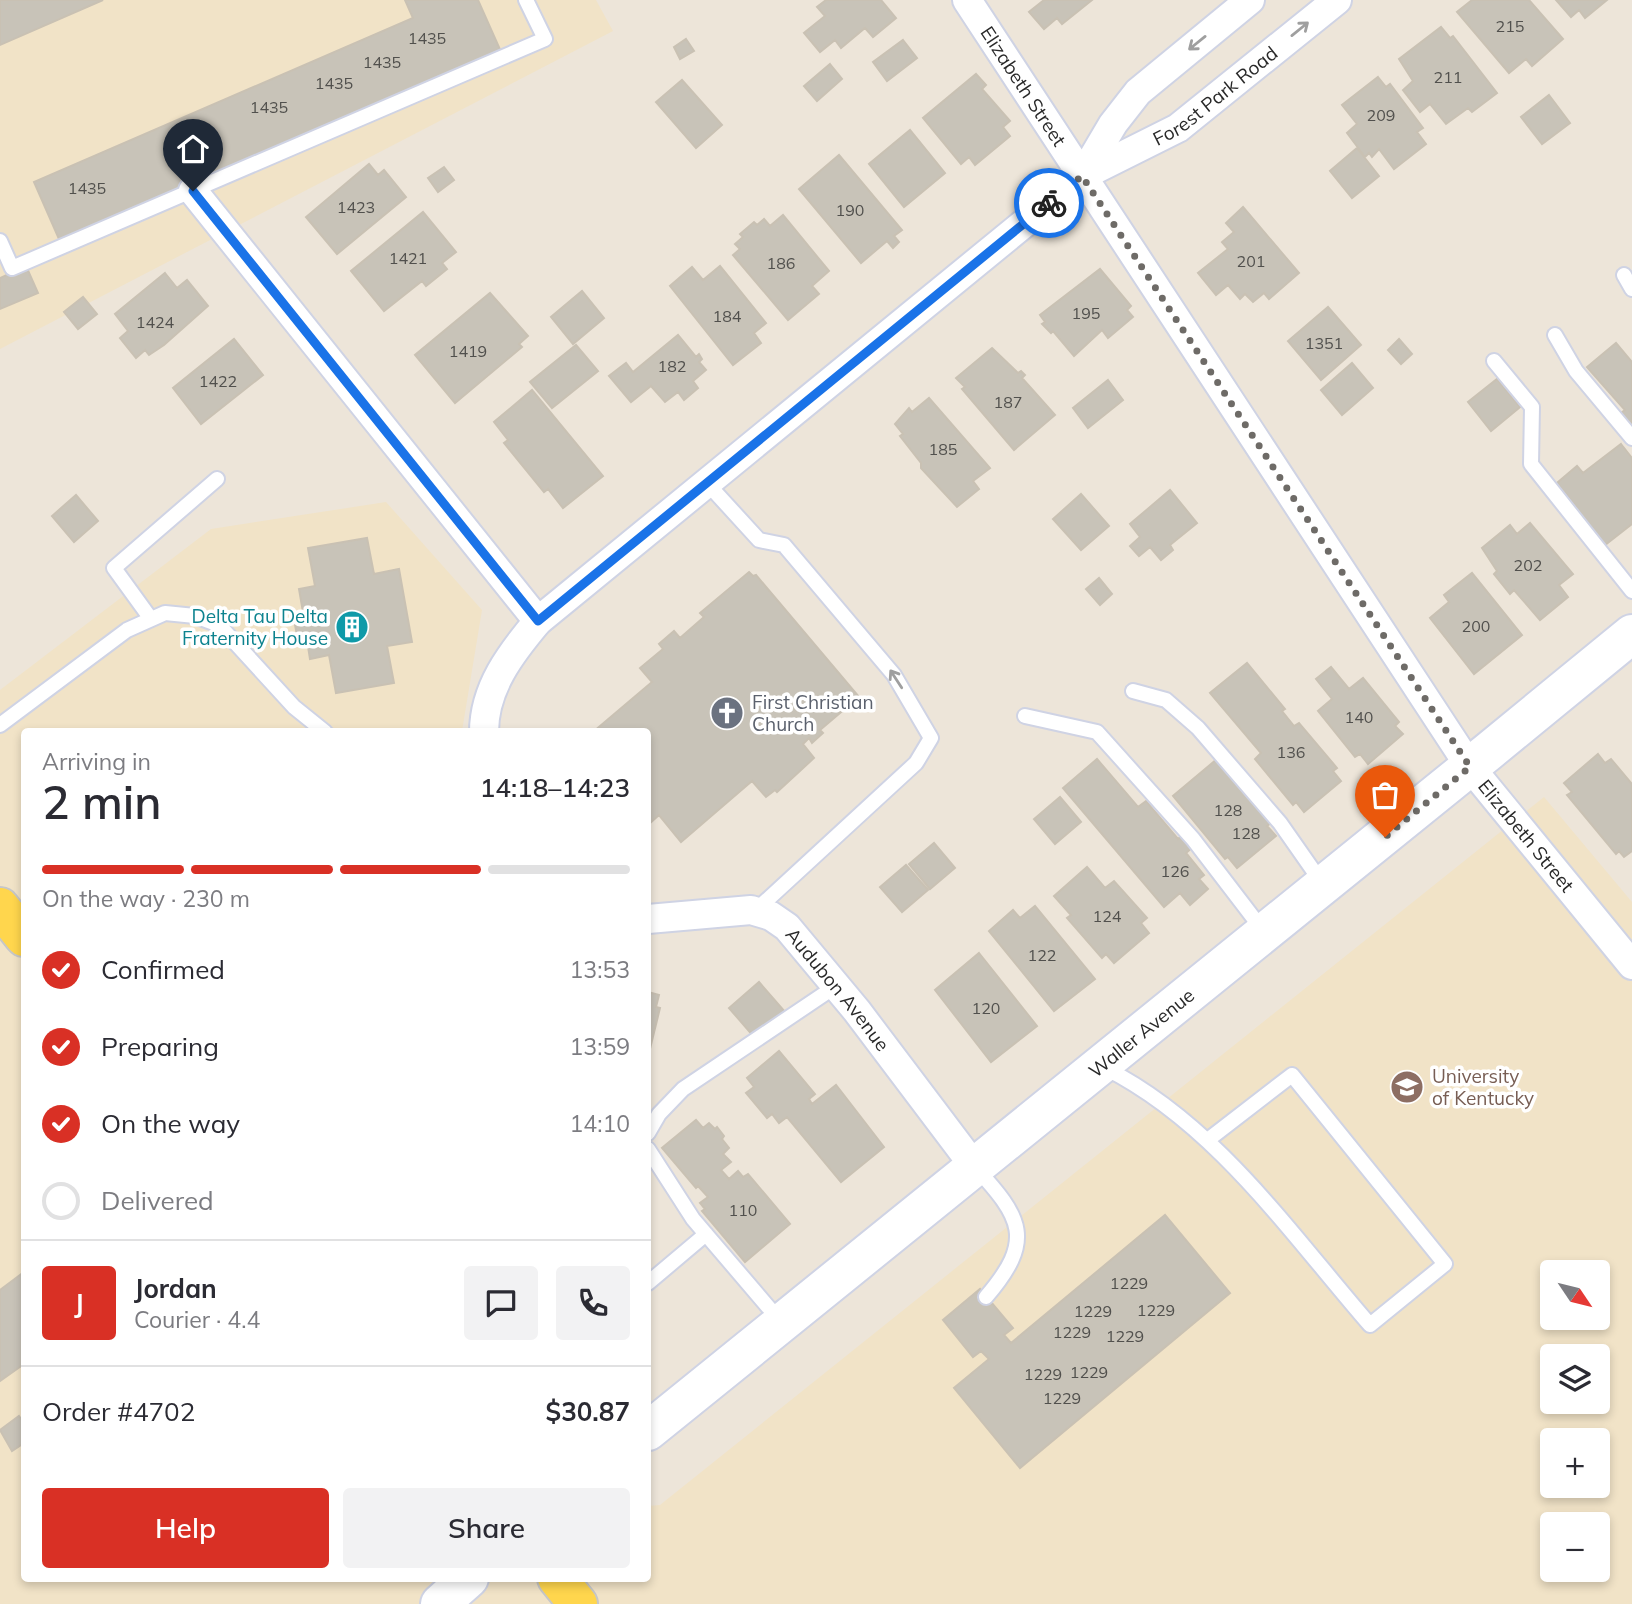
<!DOCTYPE html>
<meta charset="utf-8">
<style>
:root{--surface:#fff;--page:#f2f2f3;--text:#2b2b33;--muted:#7c7c81;--line:#e1e1e2;--accent:#d93025}
body{margin:0;font-family:Mulish,sans-serif;background:var(--page);color:var(--text);height:100vh;display:flex;flex-direction:column;font-size:26px;white-space:nowrap}
*{box-sizing:border-box;margin:0}
p{font-size:23px;color:var(--muted)}
.icon{flex:none;width:38px;height:38px;fill:none;stroke:currentColor;stroke-width:2;stroke-linecap:round;stroke-linejoin:round}
.map{position:relative;flex:1;overflow:hidden}
.sheet{position:absolute;left:21px;top:728px;width:630px;height:854px;display:flex;flex-direction:column;background:var(--surface);border-radius:7px;box-shadow:0 4px 10px #0003}
.sheet>*{flex:none}
.needle{width:46px;rotate:125deg}
.tools{position:absolute;left:1540px;top:1260px;display:grid;gap:14px}
.tools a{display:grid;place-items:center;width:70px;height:70px;border-radius:7px;background:var(--surface);box-shadow:0 4px 10px #0003;font-size:35px}
.pin{position:absolute;display:grid;place-items:center;width:60px;height:60px;color:#fff;margin:-72px -30px;border-radius:50% 50% 50% 0;rotate:-45deg;box-shadow:0 0 7px #0007}
.pin .icon{rotate:45deg}
.courier{position:absolute;display:grid;place-items:center;width:70px;height:70px;margin:-35px;border:5px solid #1a73e8;border-radius:50%;background:#fff;color:#222;box-shadow:0 2px 9px #0007}
.overview em{font-style:normal;font-weight:600}
.overview div{display:flex;flex-direction:column-reverse}
.overview{display:flex;align-items:center;justify-content:space-between;height:119px;padding:0 21px}
h1{font-size:46px;font-weight:600;line-height:52px}
.bar{display:grid;grid-template-columns:repeat(4,1fr);gap:10px 7px;align-content:center;height:84px;padding:0 21px}
.bar i{height:9px;border-radius:5px;background:var(--line)}
.bar .selected{background:var(--accent)}
.bar p{grid-column:span 4}
.line{display:flex;align-items:center;gap:18px;padding:0 21px;border-top:2px solid var(--line)}
.line div{flex:1}
.round{display:grid;place-items:center;flex:none;width:74px;height:74px;border-radius:7px;background:var(--page)}
ol{padding:0 21px;list-style:none}
li{display:flex;align-items:center;gap:21px;height:77px}
li p{margin-inline-start:auto}
li .icon{padding:7px;border-radius:50%;background:var(--accent);color:#fff;stroke-width:4}
li:last-child{color:var(--muted)}
li i{width:38px;height:38px;border:4px solid var(--line);border-radius:50%}
.cta{display:flex;gap:14px;margin-top:auto;padding:14px 21px}
.cta a{flex:1;height:80px;border-radius:7px;background:var(--accent);color:#fff;font-size:28px;font-weight:600;line-height:80px;text-align:center}
.cta a+a{background:var(--page);color:var(--text)}
.map>svg:first-child{display:block}
</style>
<div class="map">
<svg width="1632" height="1604" viewBox="0 0 1632 1604">
<rect width="100%" height="100%" fill="#ede5d9"/>
<path fill="#f1e3c7" fill-rule="evenodd" d="M0 0H596L613 31 0 349Z
M386 502 482 610 462 731 24 732V1578H648V1506L660 1505 1544 797 1632 902V1604H0V690L211 529ZM1552 1272H1598V1318H1552ZM1552 1356H1598V1402H1552ZM1552 1440H1598V1486H1552ZM1552 1524H1598V1570H1552Z"/>
<path fill="#c8c3b8" stroke="#c9c1b3" stroke-width="2" d="M0 0H103L0 45Z
M405 0H478L502 54 62 246 34 182 413 18Z
M826 0H881L896 18 873 37 865 28 841 48 835 40 820 52 804 33 825 16 817 7Z
M1044 0H1092L1062 24 1057 18 1044 29 1029 12Z
M1472 0H1529L1563 39 1532 66 1526 59 1509 73 1457 12Z
M1556 0H1607L1585 18 1579 10 1571 17Z
M1441 27 1450 38 1453 36 1497 93 1472 112 1468 108 1446 124 1430 104 1420 112 1403 90 1413 81 1399 59Z
M686 39 694 51 680 59 674 47Z
M903 40 917 58 887 81 873 62Z
M830 64 842 79 817 101 804 86Z
M976 74 986 85 982 89 1010 121 1003 127 1010 136 975 165 969 157 961 164 923 118Z
M1378 77 1386 87 1390 84 1423 128 1417 132 1426 144 1394 169 1379 149 1372 157 1369 153 1365 157 1347 133 1357 124 1342 105Z
M682 80 722 125 696 148 656 102Z
M1549 95 1570 123 1542 144 1521 117Z
M910 130 945 173 904 207 869 164Z
M1357 148 1379 176 1352 198 1330 171Z
M839 155 902 230 894 236 899 242 893 248 887 241 861 263 799 189Z
M369 164 378 175 384 170 406 197 337 254 306 217Z
M444 167 454 180 438 192 428 178Z
M1243 207 1299 273 1269 299 1264 293 1253 302 1245 294 1240 299 1228 285 1216 295 1198 273 1228 249 1222 242 1234 232 1226 223Z
M423 212 456 252 442 263 447 269 426 286 422 281 384 311 351 271Z
M783 215 829 271 812 286 819 294 788 320 733 255 740 249 735 244 743 237 740 234 754 222 757 225 764 219 770 226Z
M26 266 38 293 0 309V278Z
M720 266 766 323 754 333 761 343 733 365 670 286 692 267 703 280Z
M1100 269 1131 306 1127 310 1133 317 1108 338 1102 330 1074 356 1053 331 1051 333 1042 324 1045 322 1040 315Z
M165 273 177 288 187 280 208 306 164 345 149 355 145 350 136 358 120 338 128 331 115 314Z
M582 291 604 318 573 344 551 317Z
M490 293 528 336 519 344 522 347 455 403 415 355Z
M83 297 97 314 78 329 64 312Z
M1328 307 1361 345 1321 380 1288 341Z
M678 335 696 357 699 354 702 359 699 362 706 370 693 381 698 388 684 400 678 392 665 402 651 386 631 402 609 376 626 363 633 372Z
M234 339 263 375 201 424 173 388Z
M1399 339 1412 354 1401 364 1388 350Z
M1616 343 1632 362V425L1621 413 1625 410 1587 367Z
M576 345 598 371 552 408 530 382Z
M992 348 1018 373 1021 371 1025 375 1022 378 1055 415 1014 450 962 389 965 387 956 378Z
M1352 363 1373 388 1342 415 1321 390Z
M1497 379 1520 407 1491 431 1468 402Z
M1108 380 1123 400 1088 428 1073 408Z
M532 390 603 476 563 508 548 489 544 492 504 443 508 440 494 422Z
M929 398 990 468 973 481 979 489 957 507 921 468V463L900 436 903 434 895 424 909 408 912 412Z
M1621 444 1632 458V524L1605 545 1557 483 1577 466 1583 473Z
M1170 490 1197 523 1170 545 1173 550 1161 560 1150 547 1139 556 1130 546 1140 537 1130 524Z
M1081 494 1109 526 1081 550 1053 519Z
M76 495 98 521 74 542 52 516Z
M1530 523 1573 574 1559 585 1568 597 1540 620 1514 590 1510 594 1494 574 1497 571 1482 548 1510 525 1517 534Z
M367 538 374 574 399 569 412 642 387 646 394 683 336 693 329 655 310 659 307 640 298 641 293 614 303 612 299 589 315 586 308 548Z
M749 572 753 576 756 575 859 697 820 730 823 733 812 743 809 738 803 744 814 758 777 792 775 790 766 797 752 781 681 842 659 815 648 825V732H593L652 682 640 668 663 649 659 644 674 631 680 638 704 617 700 613Z
M1472 573 1522 635 1474 674 1430 618 1449 602 1444 595Z
M1099 578 1112 594 1100 605 1086 589Z
M1247 663 1285 709 1282 711 1294 726 1299 723 1337 768 1333 771 1341 781 1304 812 1296 802 1293 805 1255 759 1261 753 1210 693Z
M1331 667 1349 689 1363 678 1399 722 1395 726 1403 734 1368 764 1360 754 1355 757 1318 711 1332 699 1316 679Z
M1598 754 1605 763 1611 759 1632 784V851L1624 857 1619 851 1616 854 1567 795 1572 792 1564 783Z
M1097 759 1138 807 1146 801 1178 839 1183 835 1193 847 1186 853 1204 875 1199 879 1208 889 1190 905 1180 893 1164 907 1063 788Z
M1217 759 1271 823 1267 826 1276 836 1237 868 1228 857 1225 859 1173 796Z
M1060 797 1081 822 1055 844 1034 819Z
M934 843 955 868 930 889 909 864Z
M906 865 928 890 902 912 880 887Z
M1087 867 1105 888 1114 881 1147 918 1141 923 1149 933 1114 963 1106 954 1102 958 1067 918 1071 915 1054 896Z
M1035 906 1095 979 1054 1011 989 931 1013 910 1020 918Z
M979 953 1037 1026 991 1062 935 990Z
M759 982 785 1012 755 1038 729 1008Z
M648 992 659 995 656 1007 660 1008 648 1057Z
M779 1051 815 1094 809 1099 812 1104 836 1085 884 1147 841 1182 787 1117 779 1123 772 1114 767 1118 746 1093 754 1087 747 1078Z
M696 1120 703 1128 709 1123 715 1129 717 1127 724 1136 722 1139 729 1148 723 1154 731 1162 721 1170 729 1179 738 1171 743 1177 748 1174 790 1224 745 1262 702 1211 705 1209 700 1203 708 1197 698 1186 696 1188 662 1148Z
M1165 1215 1230 1293 1020 1468 954 1388 989 1359 981 1351 973 1357 943 1320 980 1289 1013 1328 1004 1335 1011 1343Z
M24 1272V1364L0 1381V1290Z
M19 1416 24 1423V1443L12 1451 0 1430Z"/>
<g fill="none" stroke-linecap="round" stroke-linejoin="round">
<defs>
<path id="service" d="M0 241 12 268 545 39 526 0
M1624 275 1632 289
M1555 335 1576 371 1632 438
M1494 361 1532 407 1531 464 1632 591
M706 482 759 540 784 545 894 675 931 738 916 763 754 912
M151 619 114 568 217 479
M1133 691 1166 700 1198 728 1280 823 1322 883
M1025 716 1097 732 1193 839 1265 933
M0 725 127 630 165 613 195 616 219 625 294 707 325 732
M1105 1068C1215 1123 1290 1233 1370 1325L1445 1264 1292 1075 1209 1139
M648 1133 659 1114 683 1089 836 986
M648 1149 693 1219 781 1322
M975 1167C1022 1218 1035 1240 986 1297
M648 1283 706 1234"/>
<g id="minor">
<path id="s1" d="M967 0 1470 767 1632 965"/>
<path d="M1084 173 1113 124 1138 92 1250 0"/>
<path d="M193 191 538 621"/>
<path id="s2" d="M484 732C484 688 511 653 538 621L1082 176 1178 128 1337 0"/>
<path id="s3" d="M648 919 751 910 771 916 787 927 857 1011 974 1166"/>
</g>
<g id="secondary">
<path id="s4" d="M648 1431C976 1165 1306 902 1632 634"/>
<path d="M440 1604 469 1578"/>
</g>
<path id="primary" d="M0 907 24 937
M557 1578 578 1604"/>
</defs>
<use href="#service" stroke="#cfd3e4" stroke-width="18"/>
<use href="#minor" stroke="#cfd3e4" stroke-width="32"/>
<use href="#secondary" stroke="#cfd3e4" stroke-width="42"/>
<use href="#primary" stroke="#c7c7c7" stroke-width="42"/>
<use href="#service" stroke="#fff" stroke-width="14"/>
<use href="#minor" stroke="#fff" stroke-width="28"/>
<use href="#secondary" stroke="#fff" stroke-width="38"/>
<use href="#primary" stroke="#ffd64d" stroke-width="38"/>
</g>
<defs><path id="oneway-shaft" d="M-6 0H5M1.5-3L5.5 0L1.5 3" fill="none" stroke-width="1.6" stroke-linecap="round" stroke-linejoin="round" transform="scale(1.75)"/></defs>
<g stroke="#9f9f9f">
<use href="#oneway-shaft" transform="translate(1300 29) rotate(-39)"/>
<use href="#oneway-shaft" transform="translate(1197 43) rotate(141)"/>
<use href="#oneway-shaft" transform="translate(896 679) rotate(-123)"/>
</g>
<g fill="none" stroke-linecap="round" stroke-linejoin="round">
<path stroke="#6e6b67" stroke-width="7" stroke-dasharray="0 12.6" d="M1049 203 1082 176 1470 767 1385 837"/>
<path stroke="#1a73e8" stroke-width="9" d="M193 191 538 621 1049 203"/>
</g>
<defs>
<symbol id="building-disc" viewBox="-11 -11 22 22"><circle r="9.5" fill="#0f9aa8" stroke="#fff"/><path d="M-4-6H4V6H1V3H-1V6H-4ZM-2.5-4.3h1.7v1.8h-1.7ZM.8-4.3h1.7v1.8H.8ZM-2.5-1h1.7V.8h-1.7ZM.8-1h1.7V.8H.8Z" fill="#fff"/></symbol>
<symbol id="church-disc" viewBox="-11 -11 22 22"><circle r="9.5" fill="#6b7280" stroke="#fff"/><path d="M-1.2-6h2.4v3.5h3.3v2.4h-3.3V6h-2.4V-.1h-3.3v-2.4h3.3Z" fill="#fff"/></symbol>
<symbol id="university-disc" viewBox="-11 -11 22 22"><circle r="9.5" fill="#8d6e63" stroke="#fff"/><path d="M0-5L7-2L0 1L-7-2ZM-4 1L0 2.5L4 1V4Q0 6-4 4Z" fill="#fff"/></symbol>
</defs>
<g fill-rule="evenodd">
<use href="#building-disc" x="333" y="608" width="38" height="38"/>
<use href="#church-disc" x="708" y="694" width="38" height="38"/>
<use href="#university-disc" x="1388" y="1068" width="38" height="38"/>
</g>
<g text-anchor="middle" stroke-width="7" stroke-linejoin="round" paint-order="stroke">
<g font-size="16" fill="#51504d">
<text x="1510" y="32">215</text>
<text x="427" y="44">1435</text>
<text x="382" y="68">1435</text>
<text x="1448" y="83">211</text>
<text x="334" y="89">1435</text>
<text x="269" y="113">1435</text>
<text x="1381" y="121">209</text>
<text x="87" y="194">1435</text>
<text x="356" y="213">1423</text>
<text x="850" y="216">190</text>
<text x="408" y="264">1421</text>
<text x="1251" y="267">201</text>
<text x="781" y="269">186</text>
<text x="1086" y="319">195</text>
<text x="727" y="322">184</text>
<text x="155" y="328">1424</text>
<text x="1324" y="349">1351</text>
<text x="468" y="357">1419</text>
<text x="672" y="372">182</text>
<text x="218" y="387">1422</text>
<text x="1008" y="408">187</text>
<text x="943" y="455">185</text>
<text x="1528" y="571">202</text>
<text x="1476" y="632">200</text>
<text x="1359" y="723">140</text>
<text x="1291" y="758">136</text>
<text x="1228" y="816">128</text>
<text x="1246" y="839">128</text>
<text x="1175" y="877">126</text>
<text x="1107" y="922">124</text>
<text x="1042" y="961">122</text>
<text x="986" y="1014">120</text>
<text x="743" y="1216">110</text>
<text x="1129" y="1289">1229</text>
<text x="1156" y="1316">1229</text>
<text x="1093" y="1317">1229</text>
<text x="1072" y="1338">1229</text>
<text x="1125" y="1342">1229</text>
<text x="1089" y="1378">1229</text>
<text x="1043" y="1380">1229</text>
<text x="1062" y="1404">1229</text>
</g>
<g font-size="19" fill="#292929" stroke="#fff">
<text dy="7" stroke="none"><textPath href="#s1" startOffset="103">Elizabeth Street</textPath></text>
<text dy="7" stroke="none"><textPath href="#s2" startOffset="985">Forest Park Road</textPath></text>
<text dy="7" stroke="none"><textPath href="#s1" startOffset="1006">Elizabeth Street</textPath></text>
<text dy="7" stroke="none"><textPath href="#s3" startOffset="224">Audubon Avenue</textPath></text>
<text dy="7" stroke="none"><textPath href="#s4" startOffset="634">Waller Avenue</textPath></text>
</g>
<g font-size="19" fill="#0d838f" stroke="#fff" text-anchor="end">
<text x="328" y="623">Delta Tau Delta<tspan x="328" dy="22">Fraternity House</tspan></text>
</g>
<g font-size="19" fill="#5b616d" stroke="#fff" text-anchor="start">
<text x="752" y="709">First Christian<tspan x="752" dy="22">Church</tspan></text>
</g>
<g font-size="19" fill="#785e54" stroke="#fff" text-anchor="start">
<text x="1432" y="1083">University<tspan x="1432" dy="22">of Kentucky</tspan></text>
</g>
</g>
</svg>
<div class="tools">
<a><svg class="needle" viewBox="-14 -14 28 28"><path d="M0-13l5 13h-10z" fill="#e53935"/><path d="M0 13l5-13h-10z" fill="#7c7c81"/></svg></a>
<a><svg class="icon" aria-label="layers" viewBox="0 0 24 24"><path d="M12 4l9 5-9 5-9-5zM3 14l9 5 9-5"/></svg></a>
<a>+</a>
<a>−</a>
</div>
<div class="pin" style="left:1385px;top:837px;background:#ea580c"><svg class="icon" aria-label="bag" viewBox="0 0 24 24"><path d="M5 8h14l-1 12H6zM9 8a3 3 0 0 1 6 0"/></svg></div>
<div class="pin" style="left:193px;top:191px;background:#1f2937"><svg class="icon" aria-label="home" viewBox="0 0 24 24"><path d="M3 11l9-7 9 7M6 9v11h12V9"/></svg></div>
<div class="courier" style="left:1049px;top:203px"><svg class="icon" aria-label="bike" viewBox="0 0 24 24"><circle cx="6" cy="16" r="4"/><circle cx="18" cy="16" r="4"/><path d="M6 16l4-8h5l3 8M10 8l3 8H6M13 5h3"/></svg></div>
<section class="sheet">
<div class="overview"><div><h1>2 min</h1><p>Arriving in</p></div><em>14:18–14:23</em></div>
<div class="bar"><i class="selected"></i><i class="selected"></i><i class="selected"></i><i></i><p>On the way · 230 m</p></div>
<ol>
<li><svg class="icon" aria-label="check" viewBox="0 0 24 24"><path d="M5 12l5 5 9-10"/></svg>Confirmed<p>13:53</p></li>
<li><svg class="icon" aria-label="check" viewBox="0 0 24 24"><path d="M5 12l5 5 9-10"/></svg>Preparing<p>13:59</p></li>
<li><svg class="icon" aria-label="check" viewBox="0 0 24 24"><path d="M5 12l5 5 9-10"/></svg>On the way<p>14:10</p></li>
<li><i></i>Delivered</li>
</ol>
<div class="line" style="height:126px"><b class="round" style="background:var(--accent);color:#fff">J</b><div><b>Jordan</b><p>Courier · 4.4</p></div><a class="round"><svg class="icon" aria-label="chat" viewBox="0 0 24 24"><path d="M4 5h16v11H9l-5 4z"/></svg></a><a class="round"><svg class="icon" aria-label="phone" viewBox="0 0 24 24"><path d="M5 4h4l2 5-3 2q2 4 5 5l2-3 5 2v4C11 20 4 13 5 4z"/></svg></a></div>
<div class="line" style="height:91px"><div>Order #4702</div><b>$30.87</b></div>
<div class="cta"><a>Help</a><a>Share</a></div>
</section>
</div>
